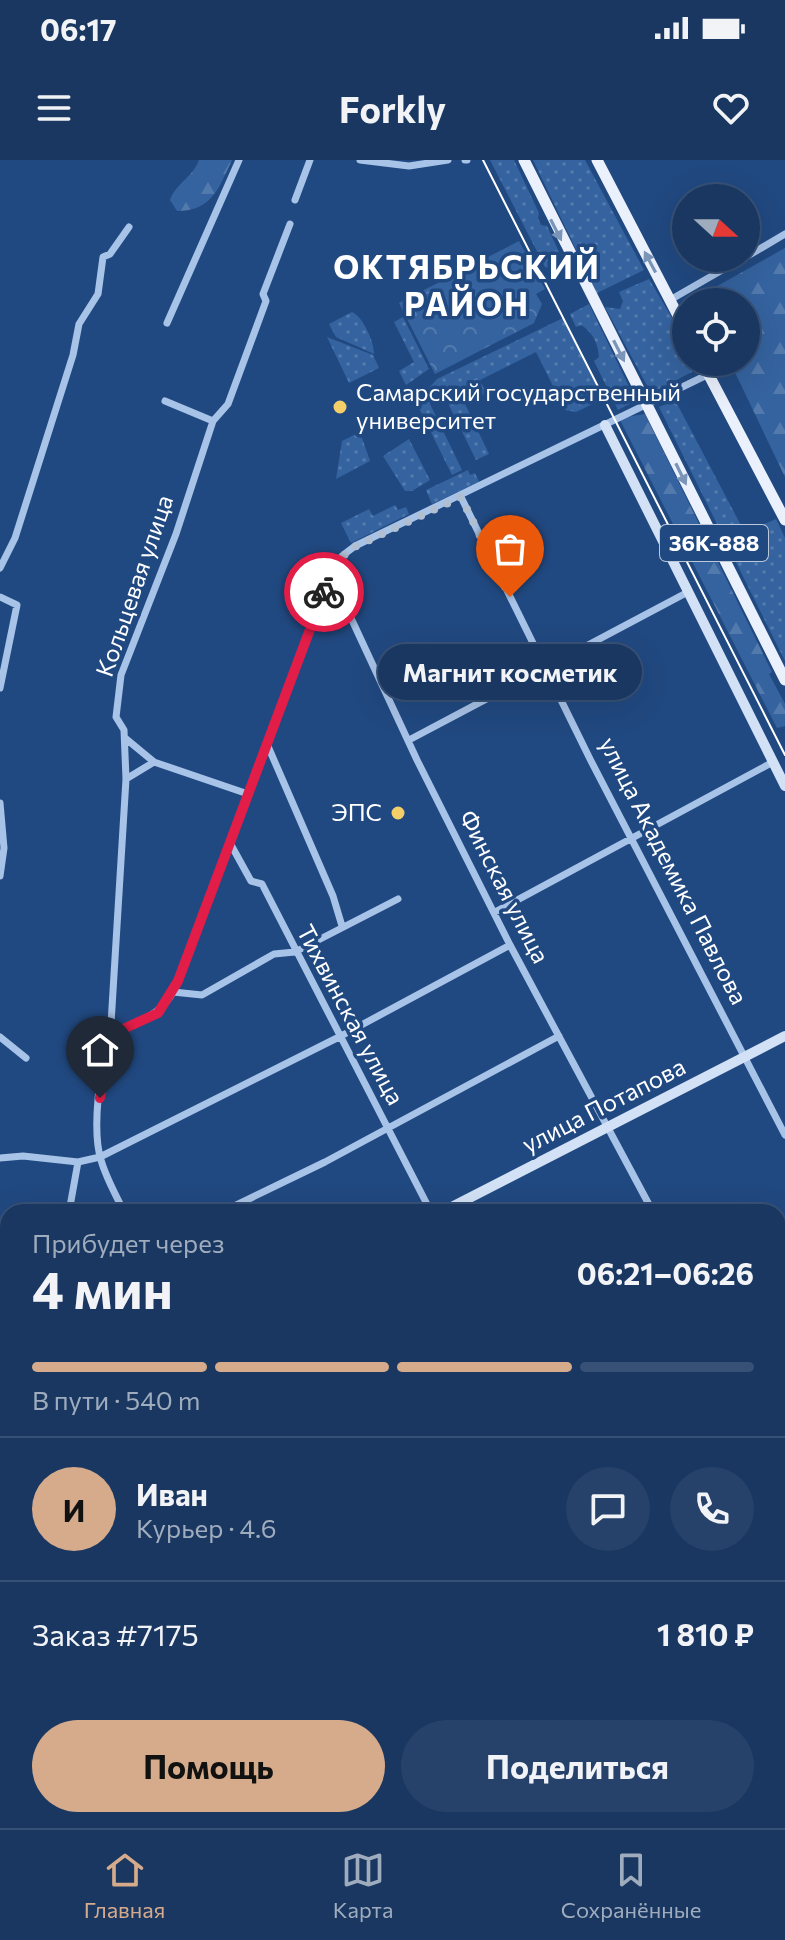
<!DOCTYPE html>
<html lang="ru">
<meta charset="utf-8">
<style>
:root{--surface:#193761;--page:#26426a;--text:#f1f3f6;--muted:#9facbd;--line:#375176;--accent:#d6ab8b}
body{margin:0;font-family:Commissioner,sans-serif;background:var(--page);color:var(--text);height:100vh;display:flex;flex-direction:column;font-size:30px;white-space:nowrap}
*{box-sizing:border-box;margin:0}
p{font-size:26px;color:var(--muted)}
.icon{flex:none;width:44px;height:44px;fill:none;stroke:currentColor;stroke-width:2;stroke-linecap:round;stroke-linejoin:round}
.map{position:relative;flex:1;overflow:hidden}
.sheet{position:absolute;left:0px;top:1044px;width:786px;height:624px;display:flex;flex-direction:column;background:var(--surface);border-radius:24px 24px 0 0;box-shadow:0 8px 32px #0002,0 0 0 2px var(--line)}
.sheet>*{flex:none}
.needle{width:52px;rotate:111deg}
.buttons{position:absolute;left:672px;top:24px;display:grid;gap:16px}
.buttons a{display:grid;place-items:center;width:88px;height:88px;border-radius:50%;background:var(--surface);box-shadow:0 8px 32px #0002,0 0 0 2px var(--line);font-size:40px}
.pin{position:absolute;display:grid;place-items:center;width:68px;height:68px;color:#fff;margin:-82px -34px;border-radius:50% 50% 50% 0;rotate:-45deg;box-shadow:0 0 8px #0007}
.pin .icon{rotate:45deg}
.courier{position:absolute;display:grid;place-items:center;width:80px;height:80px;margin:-40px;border:6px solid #e11d48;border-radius:50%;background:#fff;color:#222;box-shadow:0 2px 10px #0007}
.bubble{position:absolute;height:56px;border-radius:28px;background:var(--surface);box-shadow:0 8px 32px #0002,0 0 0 2px var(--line);font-size:26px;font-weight:700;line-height:56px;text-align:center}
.overview em{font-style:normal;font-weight:700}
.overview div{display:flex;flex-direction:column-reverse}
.overview{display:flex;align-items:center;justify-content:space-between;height:136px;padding:0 32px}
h1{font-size:52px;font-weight:700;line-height:60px}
.bar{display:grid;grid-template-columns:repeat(4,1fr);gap:12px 8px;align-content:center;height:96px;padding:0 32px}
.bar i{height:10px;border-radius:6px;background:var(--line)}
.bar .active{background:var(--accent)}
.bar p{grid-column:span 4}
.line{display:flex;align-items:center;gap:20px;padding:0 32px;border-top:2px solid var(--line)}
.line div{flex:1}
.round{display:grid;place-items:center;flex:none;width:84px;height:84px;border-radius:42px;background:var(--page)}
.action{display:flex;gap:16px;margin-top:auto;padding:16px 32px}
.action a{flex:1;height:92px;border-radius:48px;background:var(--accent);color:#111;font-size:32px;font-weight:700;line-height:92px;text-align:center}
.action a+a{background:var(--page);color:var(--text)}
.status{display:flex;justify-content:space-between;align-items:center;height:56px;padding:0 40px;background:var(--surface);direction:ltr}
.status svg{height:22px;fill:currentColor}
header{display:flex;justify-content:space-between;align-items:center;height:104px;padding:0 32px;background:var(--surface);font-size:36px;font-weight:700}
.tab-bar{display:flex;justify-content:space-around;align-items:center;height:112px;border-top:2px solid var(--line);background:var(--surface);font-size:22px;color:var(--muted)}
.tab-bar a{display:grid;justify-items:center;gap:4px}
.tab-bar .active{color:var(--accent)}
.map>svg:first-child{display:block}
</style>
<div class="status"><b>06:17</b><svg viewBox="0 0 49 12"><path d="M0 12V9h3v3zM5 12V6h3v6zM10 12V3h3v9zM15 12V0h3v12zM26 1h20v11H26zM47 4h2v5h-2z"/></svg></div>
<header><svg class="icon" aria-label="menu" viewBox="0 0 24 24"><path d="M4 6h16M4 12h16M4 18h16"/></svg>Forkly<svg class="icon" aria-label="heart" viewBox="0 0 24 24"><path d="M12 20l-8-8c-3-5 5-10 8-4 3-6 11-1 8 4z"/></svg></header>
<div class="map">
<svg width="785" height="1668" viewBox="0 0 785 1668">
<defs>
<pattern id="grass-dots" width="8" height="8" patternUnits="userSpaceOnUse" patternTransform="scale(2)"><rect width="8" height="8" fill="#35639f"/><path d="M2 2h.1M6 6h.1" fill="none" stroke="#537aad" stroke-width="1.8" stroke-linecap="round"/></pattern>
<pattern id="forest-firs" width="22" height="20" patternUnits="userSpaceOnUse" patternTransform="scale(2)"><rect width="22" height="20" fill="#35639f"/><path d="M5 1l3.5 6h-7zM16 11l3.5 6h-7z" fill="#537aad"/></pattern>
<pattern id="park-crowns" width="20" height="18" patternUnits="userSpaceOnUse" patternTransform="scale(2)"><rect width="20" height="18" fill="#35639f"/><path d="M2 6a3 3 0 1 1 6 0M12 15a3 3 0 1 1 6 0" fill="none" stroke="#537aad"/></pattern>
</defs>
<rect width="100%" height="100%" fill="#214981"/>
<path fill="url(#grass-dots)" d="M490 0H514L539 53 538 58 541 65 547 66 559 92 551 109 545 107Z
M533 0H585L644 110 597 133Z
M649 119 678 168 692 212 651 233 605 147 620 149 623 141 619 132Z
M589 144 634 237 633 242 618 250 594 201 599 197C598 184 593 172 581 165L576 167 570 154Z
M352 152C363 157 374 181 374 194L336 177 329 164Z
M403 157 429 209 406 225 399 211 414 202 394 162Z
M563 158 603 239 576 252 565 250 536 192 480 220 486 233 465 244 489 294 476 300 440 227 430 244 462 310 452 315 416 242 437 219Z
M327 177 373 195 379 208 349 223Z
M675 240 745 373 776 359 785 378V501L659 247Z
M354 275 362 278 370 301 336 319 342 281Z
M409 279 430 320 412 331H405L383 296Z
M468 310 470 315 475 313 479 322 432 344 426 330Z
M395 345 398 350 406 347 409 354 351 383 341 363 369 349 373 356Z"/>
<path fill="url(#forest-firs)" d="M199 0H232C219 28 212 51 177 51L170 40C177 22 193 17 199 0Z
M785 88V317L730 202H746V142H699L696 138Z
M645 254 772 512 769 514 785 544V566L777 568 619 258Z"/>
<path fill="url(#park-crowns)" d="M519 81 545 129 536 134 542 144 534 163 435 214 399 143Z"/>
<path fill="#35639f" d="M508 118 528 156 507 167 487 129Z
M459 119 469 123 476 143 437 166 426 164 417 149 420 141Z"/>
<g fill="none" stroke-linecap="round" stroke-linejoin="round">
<path stroke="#a8c3e8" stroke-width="7" d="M360 0 409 6 448 0
M465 0H467
M295 40 310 0
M746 97 785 74
M670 140 743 98
M167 163 239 0
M165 241 213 261
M461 337 591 601 785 975
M0 408 15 378 73 195 79 164 98 134 103 97 110 94 129 67
M331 415 417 600 510 785 653 1052
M0 437 17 445 0 528
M125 578 154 602
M409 580 688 432
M267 584 333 736 342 766
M126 619 154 602 248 634
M0 643 4 688 0 716
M230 683 251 721 262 724 431 1052
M495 752 773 602
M173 832 202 835 274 794 295 792 398 739
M0 877 26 898
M110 880C132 860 158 860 173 832L330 415 342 396 355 386 709 214
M0 998 23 996 78 1002 100 997 341 876 510 785
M69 1052 78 1002
M124 1052C116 1035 106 1018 101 1000 92 972 99 906 110 880L126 619 124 570 116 557 121 515 176 374 213 261 228 244 266 141 263 134 290 64
M222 1052 325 1002 559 876
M0 1145 8 1175
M778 1175 785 1173
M778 1370 785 1371
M444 1660 446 1668
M485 1668 513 1660"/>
<path stroke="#d2e1f6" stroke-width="10" d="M605 265 785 626
M442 1052 785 876
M0 1278 8 1274
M778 1464 785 1463
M716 1660 719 1668
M126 1668 149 1660"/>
<path stroke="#eaf1fd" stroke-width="11" d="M524 0 785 520
M597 0 686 171
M702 202 785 360
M0 1455 8 1463
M0 1473 8 1480
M202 1660 210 1668
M222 1660 231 1668"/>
<path stroke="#fff" stroke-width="2" d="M483 0 785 595"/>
</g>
<defs><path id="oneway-solid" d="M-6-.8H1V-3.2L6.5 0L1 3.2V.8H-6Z" transform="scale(2)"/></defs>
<g fill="#7b95b9">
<use href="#oneway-solid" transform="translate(556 70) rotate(63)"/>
<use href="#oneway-solid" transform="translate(650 102) rotate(-118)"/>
<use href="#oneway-solid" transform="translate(619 191) rotate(63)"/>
<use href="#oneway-solid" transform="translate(681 314) rotate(64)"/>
</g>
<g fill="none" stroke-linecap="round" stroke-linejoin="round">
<path stroke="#b1bfd3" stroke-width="8" stroke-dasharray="0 14.4" d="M324 432 335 405 350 389 461 337 510 437"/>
<path stroke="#e11d48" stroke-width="10" d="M100 938 110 880 119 871 158 853 178 821 324 432"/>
</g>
<g fill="#f4cf69" stroke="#214981" stroke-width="3">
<circle cx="340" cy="247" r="8"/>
<circle cx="398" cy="653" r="8"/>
</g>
<g text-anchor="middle" stroke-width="7" stroke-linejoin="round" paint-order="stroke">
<rect fill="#214981" stroke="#bcc8d9" stroke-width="2" x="660" y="365" width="108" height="36" rx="6"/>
<g font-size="22" font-weight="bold" fill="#fff">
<text x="714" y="391">36К-888</text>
</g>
<g font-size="24" fill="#fff" stroke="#214981" text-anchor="start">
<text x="356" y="241">Самарский государственный<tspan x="356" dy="28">университет</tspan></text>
<text x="382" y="661" text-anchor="end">ЭПС</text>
</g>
<g font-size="24" fill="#fff" stroke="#214981">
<text transform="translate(135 426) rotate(-71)" y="8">Кольцевая улица</text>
<text transform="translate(673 711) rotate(63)" y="8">улица Академика Павлова</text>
<text transform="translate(504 727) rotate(63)" y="8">Финская улица</text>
<text transform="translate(350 855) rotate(62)" y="8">Тихвинская улица</text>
<text transform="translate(604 946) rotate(-27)" y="8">улица Потапова</text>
</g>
<g font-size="32" font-weight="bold" letter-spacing="2" fill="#fff" stroke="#214981">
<text x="467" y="119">ОКТЯБРЬСКИЙ<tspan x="467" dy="37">РАЙОН</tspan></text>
</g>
</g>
</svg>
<div class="buttons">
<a><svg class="needle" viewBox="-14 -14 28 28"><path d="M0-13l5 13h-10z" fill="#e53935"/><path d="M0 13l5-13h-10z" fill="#9facbd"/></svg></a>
<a><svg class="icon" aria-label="locate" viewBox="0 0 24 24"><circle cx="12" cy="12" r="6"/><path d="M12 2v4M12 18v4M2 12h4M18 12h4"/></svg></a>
</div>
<div class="pin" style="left:510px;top:437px;background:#ea580c"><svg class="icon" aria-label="bag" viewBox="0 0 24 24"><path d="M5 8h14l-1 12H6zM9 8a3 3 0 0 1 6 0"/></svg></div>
<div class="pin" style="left:100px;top:938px;background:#1f2937"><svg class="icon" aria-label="home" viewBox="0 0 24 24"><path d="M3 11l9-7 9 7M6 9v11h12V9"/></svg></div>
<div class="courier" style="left:324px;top:432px"><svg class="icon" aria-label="bike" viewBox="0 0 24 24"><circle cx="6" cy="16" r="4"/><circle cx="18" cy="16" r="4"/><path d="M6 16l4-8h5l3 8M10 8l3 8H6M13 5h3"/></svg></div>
<div class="bubble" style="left:378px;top:484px;width:264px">Магнит косметик</div>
<section class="sheet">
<div class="overview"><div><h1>4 мин</h1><p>Прибудет через</p></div><em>06:21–06:26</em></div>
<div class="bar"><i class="active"></i><i class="active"></i><i class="active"></i><i></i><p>В пути · 540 m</p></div>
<div class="line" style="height:144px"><b class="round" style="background:var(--accent);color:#111">И</b><div><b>Иван</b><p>Курьер · 4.6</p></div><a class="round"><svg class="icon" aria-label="chat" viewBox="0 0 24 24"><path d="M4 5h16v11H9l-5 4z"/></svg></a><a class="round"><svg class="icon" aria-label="phone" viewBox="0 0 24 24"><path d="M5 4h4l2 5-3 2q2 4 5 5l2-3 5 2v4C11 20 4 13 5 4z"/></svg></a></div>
<div class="line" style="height:104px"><div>Заказ #7175</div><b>1 810 ₽</b></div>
<div class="action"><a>Помощь</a><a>Поделиться</a></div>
</section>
</div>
<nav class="tab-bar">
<a class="active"><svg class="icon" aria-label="home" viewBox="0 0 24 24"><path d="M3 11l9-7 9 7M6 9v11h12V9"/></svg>Главная</a>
<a><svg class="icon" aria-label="map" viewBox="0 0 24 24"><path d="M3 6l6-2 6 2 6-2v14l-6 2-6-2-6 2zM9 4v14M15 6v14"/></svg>Карта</a>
<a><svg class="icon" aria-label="saved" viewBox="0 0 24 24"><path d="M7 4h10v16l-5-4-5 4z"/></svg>Сохранённые</a>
</nav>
